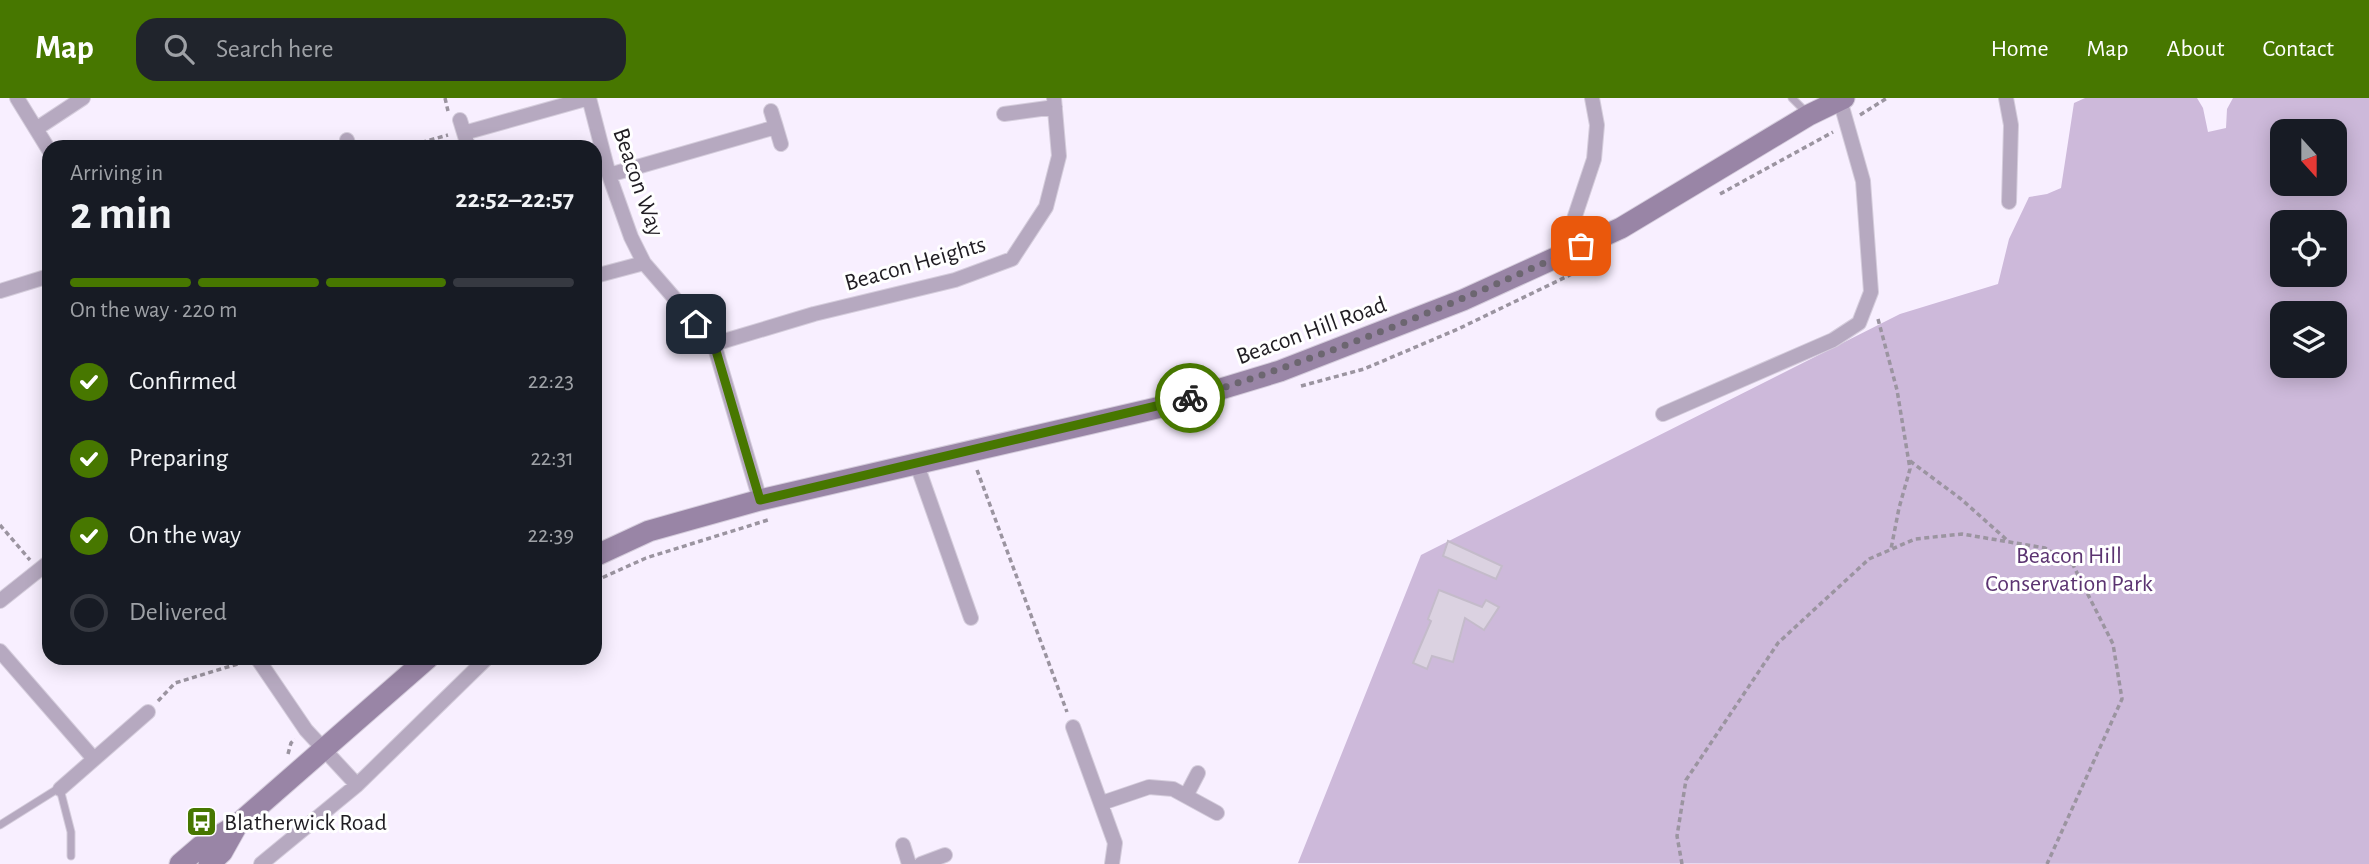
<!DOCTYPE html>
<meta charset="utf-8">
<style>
:root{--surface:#171b24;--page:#20242c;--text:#f1f3f6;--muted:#9ea1a6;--line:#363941;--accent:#477700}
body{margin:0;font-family:"Alegreya Sans",sans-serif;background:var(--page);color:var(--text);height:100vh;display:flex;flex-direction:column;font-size:26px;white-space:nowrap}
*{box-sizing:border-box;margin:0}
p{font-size:23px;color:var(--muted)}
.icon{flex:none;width:38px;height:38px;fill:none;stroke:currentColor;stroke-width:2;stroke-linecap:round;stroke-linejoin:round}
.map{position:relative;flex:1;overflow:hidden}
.panel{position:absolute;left:42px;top:42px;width:560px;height:525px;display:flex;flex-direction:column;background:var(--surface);border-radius:21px;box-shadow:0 4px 18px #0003}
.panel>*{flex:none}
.needle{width:46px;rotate:159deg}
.tools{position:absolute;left:2270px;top:21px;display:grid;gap:14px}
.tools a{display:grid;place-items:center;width:77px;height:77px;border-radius:14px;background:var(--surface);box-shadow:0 4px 18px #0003;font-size:35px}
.pin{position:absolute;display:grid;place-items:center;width:60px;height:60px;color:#fff;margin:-30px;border-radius:14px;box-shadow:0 4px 10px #0006}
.courier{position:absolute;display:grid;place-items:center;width:70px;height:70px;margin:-35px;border:5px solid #477700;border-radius:50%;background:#fff;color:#222;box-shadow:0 2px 9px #0007}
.summary em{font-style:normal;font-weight:700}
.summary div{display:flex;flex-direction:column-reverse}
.summary{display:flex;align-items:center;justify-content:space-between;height:119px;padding:0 28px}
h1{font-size:46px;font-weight:700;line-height:52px}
.bar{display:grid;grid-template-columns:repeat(4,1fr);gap:10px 7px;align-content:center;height:84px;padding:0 28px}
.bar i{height:9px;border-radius:5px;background:var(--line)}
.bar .selected{background:var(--accent)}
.bar p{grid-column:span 4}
ol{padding:0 28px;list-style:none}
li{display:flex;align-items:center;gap:21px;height:77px}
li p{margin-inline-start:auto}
li .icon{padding:7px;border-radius:50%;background:var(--accent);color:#fff;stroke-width:4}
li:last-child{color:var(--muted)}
li i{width:38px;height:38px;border:4px solid var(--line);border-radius:50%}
header{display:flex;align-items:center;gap:42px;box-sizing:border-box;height:98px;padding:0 35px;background:var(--accent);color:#fff}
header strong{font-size:33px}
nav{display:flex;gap:38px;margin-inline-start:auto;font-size:24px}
.search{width:490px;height:63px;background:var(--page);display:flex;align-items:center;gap:18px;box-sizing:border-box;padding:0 24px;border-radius:21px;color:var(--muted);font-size:26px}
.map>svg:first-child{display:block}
</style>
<header>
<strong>Map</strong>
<div class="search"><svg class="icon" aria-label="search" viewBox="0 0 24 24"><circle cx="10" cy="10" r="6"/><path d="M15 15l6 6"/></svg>Search here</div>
<nav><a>Home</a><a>Map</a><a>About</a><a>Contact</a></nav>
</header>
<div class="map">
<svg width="2369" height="766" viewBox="0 0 2369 766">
<rect width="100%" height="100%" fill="#f8efff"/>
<path fill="#cdb9da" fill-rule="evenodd" d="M2085 0H2197L2203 10 2208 34 2226 30 2227 11 2233 0H2369V766L1298 765 1421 457 1900 216 1998 186 2009 141 2029 99 2047 96 2061 90 2074 5ZM2282 33H2334V86H2282ZM2282 124H2334V177H2282ZM2282 215H2334V268H2282Z"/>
<path fill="#dbd2e1" stroke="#c4bbca" stroke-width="2" d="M1448 443 1502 468 1496 481 1443 458Z
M1439 492 1482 509 1486 502 1499 509 1484 532 1465 520 1453 564 1432 558 1427 571 1413 565 1431 523 1428 521Z"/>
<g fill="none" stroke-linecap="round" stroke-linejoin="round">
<defs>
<path id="lane" d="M1792 0 1808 16
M60 691 71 734V758
M0 727 59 690"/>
<path id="street" d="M17 0 49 52
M2006 0 2011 27 2009 104
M1004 16 1055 9
M460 22 464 35
M776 29 781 46
M36 31 83 0
M347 42 349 49
M468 48 464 35 589 0 609 77 631 139 644 165 714 246 760 402
M609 77 776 29 771 13
M1562 157 1594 61 1597 27 1592 0
M595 178 644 165
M0 193 49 178
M714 246 814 216 955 182 1012 161 1046 109 1059 58 1054 0
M1663 316 1833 242 1859 225 1871 194 1863 83 1840 2
M916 364 971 520
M0 503 49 464
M0 553 94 661
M257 560 306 632 357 687
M1073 629 1115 745 1112 766
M60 691 148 614
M1186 698 1198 675
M1102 705 1149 689 1173 691 1217 715
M903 747 909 766
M261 766 357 687 487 560
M921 766 945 757"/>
<path id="secondary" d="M595 458 649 433 760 402 1161 309 1280 273 1463 202 1621 130 1809 17 1844 0
M180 766 201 748 237 727 428 560
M209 766 222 754 236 729"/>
</defs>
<use href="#lane" stroke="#d5cddc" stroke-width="9"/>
<use href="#street" stroke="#d5cddc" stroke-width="16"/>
<use href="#secondary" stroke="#d5cddc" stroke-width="23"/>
<path stroke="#9b94a0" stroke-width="3.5" stroke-dasharray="5 3.5" stroke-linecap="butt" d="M445 0 448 13
M1860 17 1887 0
M405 49 448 37
M1720 96 1833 34
M1878 221 1897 292 1910 371 1899 410 1891 451
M1301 288 1364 271 1458 231 1572 176
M1910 363 1961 401 2007 442
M977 372 1067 614
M0 427 30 462
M595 483 646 460 771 421
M158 603 175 585 244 564
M288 656 291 645 295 641
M1682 766 1677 738 1686 682 1778 545 1869 461 1915 441 1962 436 2045 450 2073 467 2113 546 2122 601 2047 766"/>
<use href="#lane" stroke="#b6a9c0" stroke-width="7"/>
<use href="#street" stroke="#b6a9c0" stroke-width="14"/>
<use href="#secondary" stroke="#9985a6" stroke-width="21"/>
</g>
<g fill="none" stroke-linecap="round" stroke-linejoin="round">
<path stroke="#6c6670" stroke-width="7" stroke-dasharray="0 12.6" d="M1190 300C1325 259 1453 207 1581 148"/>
<path stroke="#477700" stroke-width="9" d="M696 226 714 246 760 402 1190 300"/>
</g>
<defs>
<symbol id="bus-square" viewBox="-11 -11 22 22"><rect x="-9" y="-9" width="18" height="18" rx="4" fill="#477700" stroke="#fff"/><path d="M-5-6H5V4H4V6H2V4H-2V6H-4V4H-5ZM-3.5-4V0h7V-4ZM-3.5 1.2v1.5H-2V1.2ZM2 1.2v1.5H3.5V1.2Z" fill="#fff"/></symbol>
</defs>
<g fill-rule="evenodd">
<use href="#bus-square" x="184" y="706" width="35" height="35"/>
</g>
<g text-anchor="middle" stroke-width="6" stroke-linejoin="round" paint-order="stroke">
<g font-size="24" fill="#201d23" stroke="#fff">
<text transform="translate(639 84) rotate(71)" y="8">Beacon Way</text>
<text transform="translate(915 165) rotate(-16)" y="8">Beacon Heights</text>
<text transform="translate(1311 232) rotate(-20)" y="8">Beacon Hill Road</text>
</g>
<g font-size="24" fill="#5b3371" stroke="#fff">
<text x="2069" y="465">Beacon Hill<tspan x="2069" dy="28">Conservation Park</tspan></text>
</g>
<g font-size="24" fill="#201d23" stroke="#fff" text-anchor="start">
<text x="224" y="732">Blatherwick Road</text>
</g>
</g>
</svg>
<div class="tools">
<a><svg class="needle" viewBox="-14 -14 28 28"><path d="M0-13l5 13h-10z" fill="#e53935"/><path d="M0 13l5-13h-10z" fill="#9ea1a6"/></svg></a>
<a><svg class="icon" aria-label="locate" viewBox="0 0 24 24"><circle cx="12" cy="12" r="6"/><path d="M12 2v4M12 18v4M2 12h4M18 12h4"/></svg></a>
<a><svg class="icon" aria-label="layers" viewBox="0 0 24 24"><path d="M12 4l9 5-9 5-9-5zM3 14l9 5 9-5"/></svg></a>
</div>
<div class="pin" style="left:1581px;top:148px;background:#ea580c"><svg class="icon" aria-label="bag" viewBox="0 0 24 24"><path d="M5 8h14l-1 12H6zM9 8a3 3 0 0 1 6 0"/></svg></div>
<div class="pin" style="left:696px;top:226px;background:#1f2937"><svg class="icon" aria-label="home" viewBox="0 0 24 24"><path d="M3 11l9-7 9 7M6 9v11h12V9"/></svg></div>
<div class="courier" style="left:1190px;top:300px"><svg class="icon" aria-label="bike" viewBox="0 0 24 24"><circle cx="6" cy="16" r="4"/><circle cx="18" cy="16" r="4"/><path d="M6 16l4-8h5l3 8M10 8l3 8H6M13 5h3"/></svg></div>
<section class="panel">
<div class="summary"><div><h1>2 min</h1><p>Arriving in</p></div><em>22:52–22:57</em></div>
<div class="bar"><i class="selected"></i><i class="selected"></i><i class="selected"></i><i></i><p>On the way · 220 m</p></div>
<ol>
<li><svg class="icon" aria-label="check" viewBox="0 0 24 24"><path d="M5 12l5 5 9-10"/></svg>Confirmed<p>22:23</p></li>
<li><svg class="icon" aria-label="check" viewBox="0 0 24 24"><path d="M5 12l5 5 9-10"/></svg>Preparing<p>22:31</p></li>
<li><svg class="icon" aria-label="check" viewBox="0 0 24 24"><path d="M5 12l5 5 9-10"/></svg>On the way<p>22:39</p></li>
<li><i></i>Delivered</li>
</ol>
</section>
</div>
